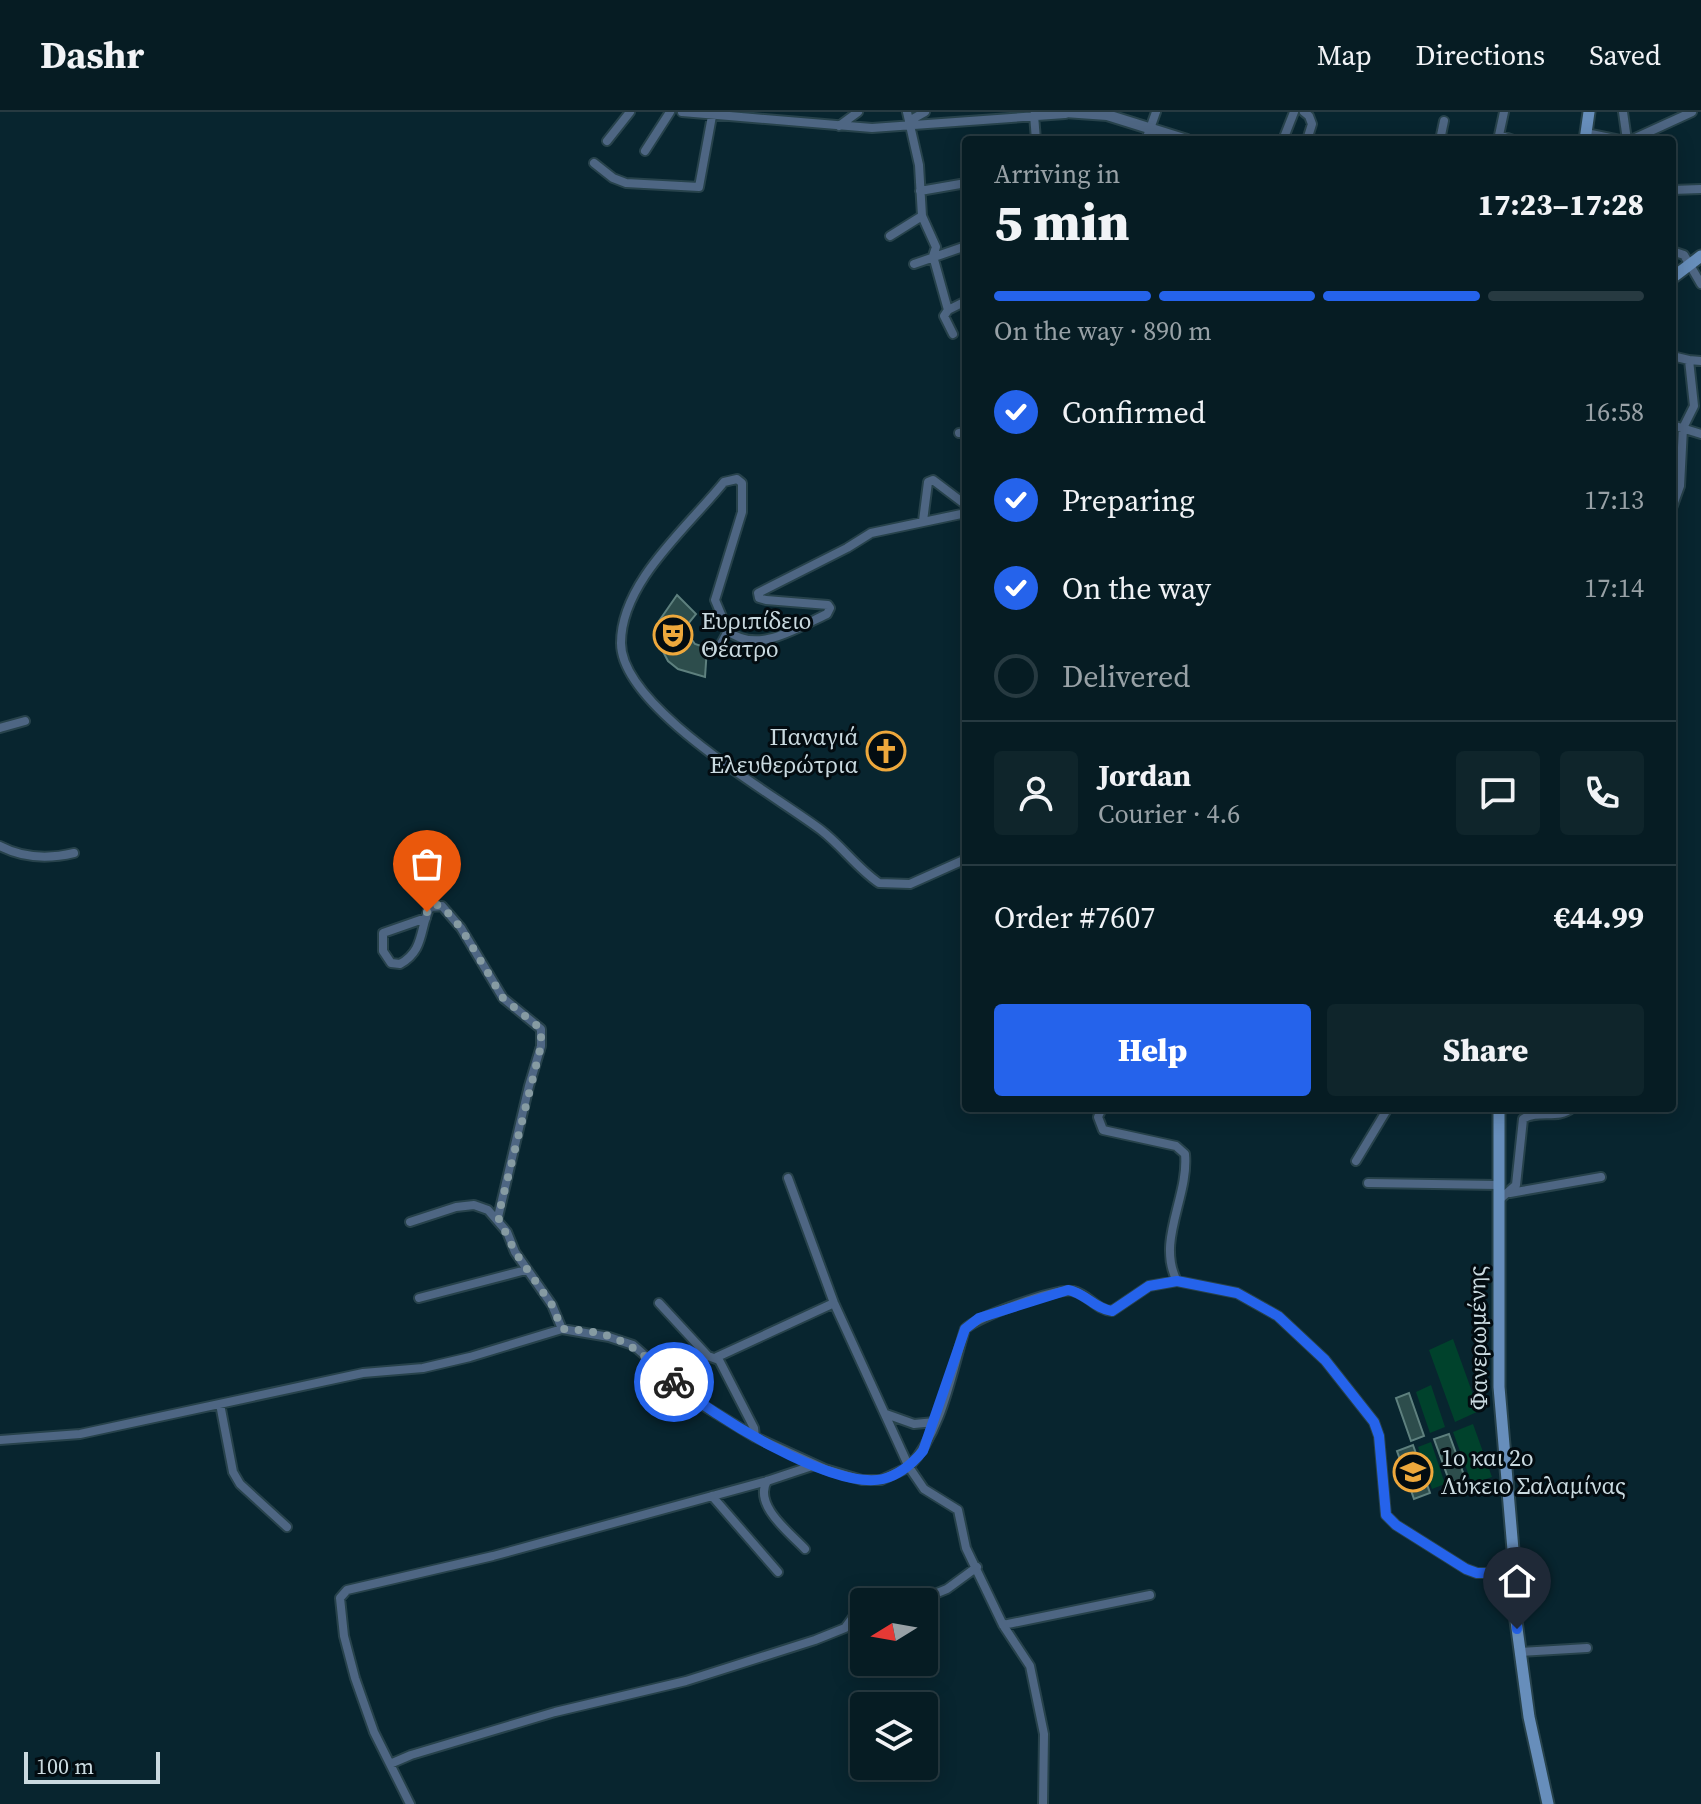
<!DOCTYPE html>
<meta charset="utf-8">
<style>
:root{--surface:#061c23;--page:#0f252b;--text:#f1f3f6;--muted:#98a1a6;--line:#273a41;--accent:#2563eb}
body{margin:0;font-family:"Source Serif 4",serif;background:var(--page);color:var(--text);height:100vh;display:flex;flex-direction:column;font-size:30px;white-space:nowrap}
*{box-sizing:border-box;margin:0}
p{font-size:26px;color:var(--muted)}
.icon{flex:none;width:44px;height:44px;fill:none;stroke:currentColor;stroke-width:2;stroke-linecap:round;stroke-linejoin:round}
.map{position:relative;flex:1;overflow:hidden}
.sheet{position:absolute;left:962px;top:24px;width:714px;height:976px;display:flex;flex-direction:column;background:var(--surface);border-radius:8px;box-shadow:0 4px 20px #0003,0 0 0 2px var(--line)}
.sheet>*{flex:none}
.needle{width:52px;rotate:259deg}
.tools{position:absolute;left:850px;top:1476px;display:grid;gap:16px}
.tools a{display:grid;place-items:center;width:88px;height:88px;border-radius:8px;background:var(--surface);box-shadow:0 4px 20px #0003,0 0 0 2px var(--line);font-size:40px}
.scale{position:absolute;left:24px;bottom:20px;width:136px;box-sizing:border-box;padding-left:8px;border:4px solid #cadae0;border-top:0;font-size:22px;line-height:28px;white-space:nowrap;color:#cadae0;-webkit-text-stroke:6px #030c11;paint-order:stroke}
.pin{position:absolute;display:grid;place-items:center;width:68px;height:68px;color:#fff;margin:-82px -34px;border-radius:50% 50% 50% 0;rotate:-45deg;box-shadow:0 0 8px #0007}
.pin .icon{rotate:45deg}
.courier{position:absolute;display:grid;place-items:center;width:80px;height:80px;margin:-40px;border:6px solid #2563eb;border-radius:50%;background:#fff;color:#222;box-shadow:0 2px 10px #0007}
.headline em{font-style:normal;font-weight:800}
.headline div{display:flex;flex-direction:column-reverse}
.headline{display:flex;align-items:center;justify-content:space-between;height:136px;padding:0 32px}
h1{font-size:52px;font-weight:800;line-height:60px}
.bar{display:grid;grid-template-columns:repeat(4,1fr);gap:12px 8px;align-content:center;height:96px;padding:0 32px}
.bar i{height:10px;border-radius:6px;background:var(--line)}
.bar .selected{background:var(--accent)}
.bar p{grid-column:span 4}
.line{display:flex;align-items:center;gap:20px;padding:0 32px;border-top:2px solid var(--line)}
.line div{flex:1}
.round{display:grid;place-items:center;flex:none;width:84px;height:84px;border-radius:8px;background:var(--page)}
ol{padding:0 32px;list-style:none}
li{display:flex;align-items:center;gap:24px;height:88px}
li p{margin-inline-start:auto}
li .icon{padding:8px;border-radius:50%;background:var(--accent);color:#fff;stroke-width:4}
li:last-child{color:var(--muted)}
li i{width:44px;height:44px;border:4px solid var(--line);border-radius:50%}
.button{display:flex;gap:16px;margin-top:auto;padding:16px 32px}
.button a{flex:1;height:92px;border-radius:8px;background:var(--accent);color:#fff;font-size:32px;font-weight:800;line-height:92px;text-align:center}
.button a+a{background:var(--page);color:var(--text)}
header{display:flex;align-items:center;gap:48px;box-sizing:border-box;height:112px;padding:0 40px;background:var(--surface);border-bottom:2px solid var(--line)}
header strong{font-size:38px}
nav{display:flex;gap:44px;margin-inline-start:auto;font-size:28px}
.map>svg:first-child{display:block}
</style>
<header>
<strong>Dashr</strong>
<nav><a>Map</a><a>Directions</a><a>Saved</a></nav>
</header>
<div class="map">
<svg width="1701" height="1692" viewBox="0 0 1701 1692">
<rect width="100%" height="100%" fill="#08252f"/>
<path fill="#00422c" d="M1453 1227 1479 1299 1455 1310 1429 1238Z
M1431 1273 1445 1315 1430 1321 1416 1280Z
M1473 1312 1492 1365 1472 1372 1453 1320Z
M1431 1330 1445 1372 1432 1377 1418 1335Z"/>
<path fill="#2d4d4c" stroke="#5e807e" stroke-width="2" d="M677 483 696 502 688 512 687 521 695 532 707 536 705 565 678 557 668 549 660 534 659 509Z
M1409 1281 1424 1324 1411 1329 1396 1286Z
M1449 1322 1465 1366 1450 1371 1434 1327Z
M1413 1333 1430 1381 1414 1387 1397 1339Z"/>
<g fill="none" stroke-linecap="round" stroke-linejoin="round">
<defs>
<path id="minor" d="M682 0 872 16 1065 2
M907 0 919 53 922 104 936 135 933 144 948 198 944 204 953 222
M1304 0 1309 4 1312 12 1307 28
M1623 0 1627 28
M1034 3 1036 28
M909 9 925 0
M839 14 858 0
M1586 21 1620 28
M1499 23 1513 28
M1146 28 1156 0
M1283 28 1294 0
M1440 28 1444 9
M1498 28 1504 0
M1631 28 1692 0
M607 29 630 0
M645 39 670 0
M594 51 613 66 626 71 699 75 712 4
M1672 78 1701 77
M920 79 966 71
M890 124 922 104
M1672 139 1684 143 1701 172
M914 152 966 134
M948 198 966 189
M1672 244 1689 248 1694 294 1683 316 1680 374 1672 396
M1689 248 1701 249
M1672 313 1701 322
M959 321 966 320
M923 409 928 370 933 368 966 393
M728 519C758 543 798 515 827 502L830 496 828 493 766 488 759 486 758 481 847 436 871 421 966 401
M720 534 728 519 715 488 742 400V371L737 367 724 370C688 415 621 470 621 531 621 596 772 681 821 718 842 734 857 756 879 771L910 772 966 747
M0 616 25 609
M0 734C23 746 49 747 74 741
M426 806 383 821V839L391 851 400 852C425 838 419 817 430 795L442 794 461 816 503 886 541 917V934L529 974 498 1105
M1102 996 1098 1005 1103 1018 1176 1034 1185 1042C1189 1085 1156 1129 1177 1169
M1356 1049 1388 996
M788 1066 834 1191 909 1355C942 1319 951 1263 965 1217 977 1205 1058 1175 1073 1179 1088 1182 1096 1198 1112 1199L1149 1174 1177 1169 1237 1181 1278 1204 1325 1248 1374 1310 1379 1324 1386 1403 1396 1413 1466 1457 1477 1461H1515
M1368 1071 1498 1073
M1510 1081 1601 1065
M1499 1088 1516 1073 1523 1007C1538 997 1558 1008 1572 996
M410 1110 456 1095 474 1093 488 1098 507 1120 515 1140 552 1193 562 1217
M419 1186 526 1158
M659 1191 708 1244 719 1248 754 1316 755 1325
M717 1245 834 1191
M220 1292 233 1360 240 1372 287 1415
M886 1302 914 1312 935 1310
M0 1328 80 1322 363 1261 423 1256 470 1245 562 1217 609 1225 633 1233 699 1291 755 1325 825 1357 862 1368H881L909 1355 924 1377 958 1398 966 1436 1003 1513 1030 1554 1044 1622 1043 1692
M767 1369C753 1393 790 1421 805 1437
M712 1384 778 1460
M915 1490 947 1477 977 1455
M1003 1513 1150 1483
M1519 1540 1587 1536
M390 1652 411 1643 555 1600 686 1569 815 1528 845 1516 865 1489 877 1487 890 1490
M410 1692 374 1620 355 1566 344 1524 340 1486 347 1478 493 1444 767 1369 815 1353"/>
<path id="tertiary" d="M1065 0 1107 3 1187 28"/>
<path id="secondary" d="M1585 28 1589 0
M1672 166 1701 144
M1499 996V1275L1515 1461 1514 1494 1529 1605 1548 1692"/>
</defs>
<use href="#minor" stroke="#27424b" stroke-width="12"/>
<use href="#tertiary" stroke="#27424b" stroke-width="14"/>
<use href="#secondary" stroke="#27424b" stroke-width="15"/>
<use href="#minor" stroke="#4e6683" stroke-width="8"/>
<use href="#tertiary" stroke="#4e6683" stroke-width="10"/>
<use href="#secondary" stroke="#678ebb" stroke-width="11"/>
</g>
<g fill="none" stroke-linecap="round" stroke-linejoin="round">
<path stroke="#869ba2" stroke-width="8" stroke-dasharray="0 14.4" d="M427 800 433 792 442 794 461 816 503 886 541 917V934L498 1105 515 1140 552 1193 562 1217C619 1219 634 1234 674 1270"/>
<path stroke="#2563eb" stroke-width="10" d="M674 1270C711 1303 834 1379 883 1367 900 1363 912 1352 923 1339L965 1217 979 1206 1068 1178C1085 1181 1095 1197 1112 1199L1149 1174 1177 1169 1237 1181 1278 1204 1325 1248 1374 1310 1379 1324 1386 1403 1396 1413 1466 1457 1477 1461H1515L1517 1517"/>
</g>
<defs>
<symbol id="theatre-ring" viewBox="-11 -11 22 22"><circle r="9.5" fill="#030c11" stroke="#eea83c" stroke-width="1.5"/><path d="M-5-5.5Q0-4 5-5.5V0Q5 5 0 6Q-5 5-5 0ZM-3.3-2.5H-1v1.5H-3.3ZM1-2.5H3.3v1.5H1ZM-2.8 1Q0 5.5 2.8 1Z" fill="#eea83c"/></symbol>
<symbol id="church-ring" viewBox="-11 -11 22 22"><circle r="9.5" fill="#030c11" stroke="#eea83c" stroke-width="1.5"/><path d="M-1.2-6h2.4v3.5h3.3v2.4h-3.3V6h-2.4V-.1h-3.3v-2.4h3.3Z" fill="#eea83c"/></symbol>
<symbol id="school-ring" viewBox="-11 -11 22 22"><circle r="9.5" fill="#030c11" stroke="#eea83c" stroke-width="1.5"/><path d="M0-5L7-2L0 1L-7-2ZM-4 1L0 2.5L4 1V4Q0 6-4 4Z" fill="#eea83c"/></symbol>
</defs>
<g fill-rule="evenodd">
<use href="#theatre-ring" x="651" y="501" width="44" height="44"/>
<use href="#church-ring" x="864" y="617" width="44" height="44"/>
<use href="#school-ring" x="1391" y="1338" width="44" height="44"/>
</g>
<g text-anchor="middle" stroke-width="6" stroke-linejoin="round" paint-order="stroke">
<g font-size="24" fill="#cadae0" stroke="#030c11" text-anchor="start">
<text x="701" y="517">Ευριπίδειο<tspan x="701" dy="28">Θέατρο</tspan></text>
<text x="858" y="633" text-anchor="end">Παναγιά<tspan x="858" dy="28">Ελευθερώτρια</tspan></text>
<text x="1441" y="1354">1ο και 2ο<tspan x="1441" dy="28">Λύκειο Σαλαμίνας</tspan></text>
</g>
<g font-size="24" fill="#cadae0" stroke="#030c11">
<text transform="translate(1478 1226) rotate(-91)" y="8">Φανερωμένης</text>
</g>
</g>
</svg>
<div class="tools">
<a><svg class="needle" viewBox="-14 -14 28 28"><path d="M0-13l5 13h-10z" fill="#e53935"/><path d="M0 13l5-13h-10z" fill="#98a1a6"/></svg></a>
<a><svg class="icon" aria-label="layers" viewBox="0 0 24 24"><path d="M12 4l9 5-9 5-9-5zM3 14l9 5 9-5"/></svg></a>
</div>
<div class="scale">100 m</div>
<div class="pin" style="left:427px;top:800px;background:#ea580c"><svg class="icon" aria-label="bag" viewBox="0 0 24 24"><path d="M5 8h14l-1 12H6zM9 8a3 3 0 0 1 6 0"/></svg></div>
<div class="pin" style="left:1517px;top:1517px;background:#1f2937"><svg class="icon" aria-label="home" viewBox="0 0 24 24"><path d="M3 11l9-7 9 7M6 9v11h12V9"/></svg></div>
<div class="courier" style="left:674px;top:1270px"><svg class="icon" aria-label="bike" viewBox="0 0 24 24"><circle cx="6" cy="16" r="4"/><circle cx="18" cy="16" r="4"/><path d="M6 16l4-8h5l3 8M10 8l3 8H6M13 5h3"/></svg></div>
<section class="sheet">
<div class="headline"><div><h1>5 min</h1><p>Arriving in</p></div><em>17:23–17:28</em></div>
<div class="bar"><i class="selected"></i><i class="selected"></i><i class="selected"></i><i></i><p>On the way · 890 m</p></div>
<ol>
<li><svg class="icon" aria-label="check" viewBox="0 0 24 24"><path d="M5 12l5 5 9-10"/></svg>Confirmed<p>16:58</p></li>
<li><svg class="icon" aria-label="check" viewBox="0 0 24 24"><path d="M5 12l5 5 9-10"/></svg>Preparing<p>17:13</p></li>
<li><svg class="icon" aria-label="check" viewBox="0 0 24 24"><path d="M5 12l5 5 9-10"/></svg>On the way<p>17:14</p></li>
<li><i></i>Delivered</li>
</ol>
<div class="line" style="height:144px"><a class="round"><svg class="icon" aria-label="person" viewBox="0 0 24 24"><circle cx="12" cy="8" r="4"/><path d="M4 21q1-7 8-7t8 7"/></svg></a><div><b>Jordan</b><p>Courier · 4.6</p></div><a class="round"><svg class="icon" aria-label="chat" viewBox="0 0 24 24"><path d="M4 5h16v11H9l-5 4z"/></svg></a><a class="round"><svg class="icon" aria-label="phone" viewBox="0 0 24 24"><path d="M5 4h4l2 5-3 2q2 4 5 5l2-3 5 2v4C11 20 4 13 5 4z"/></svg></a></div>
<div class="line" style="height:104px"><div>Order #7607</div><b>€44.99</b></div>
<div class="button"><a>Help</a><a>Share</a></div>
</section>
</div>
